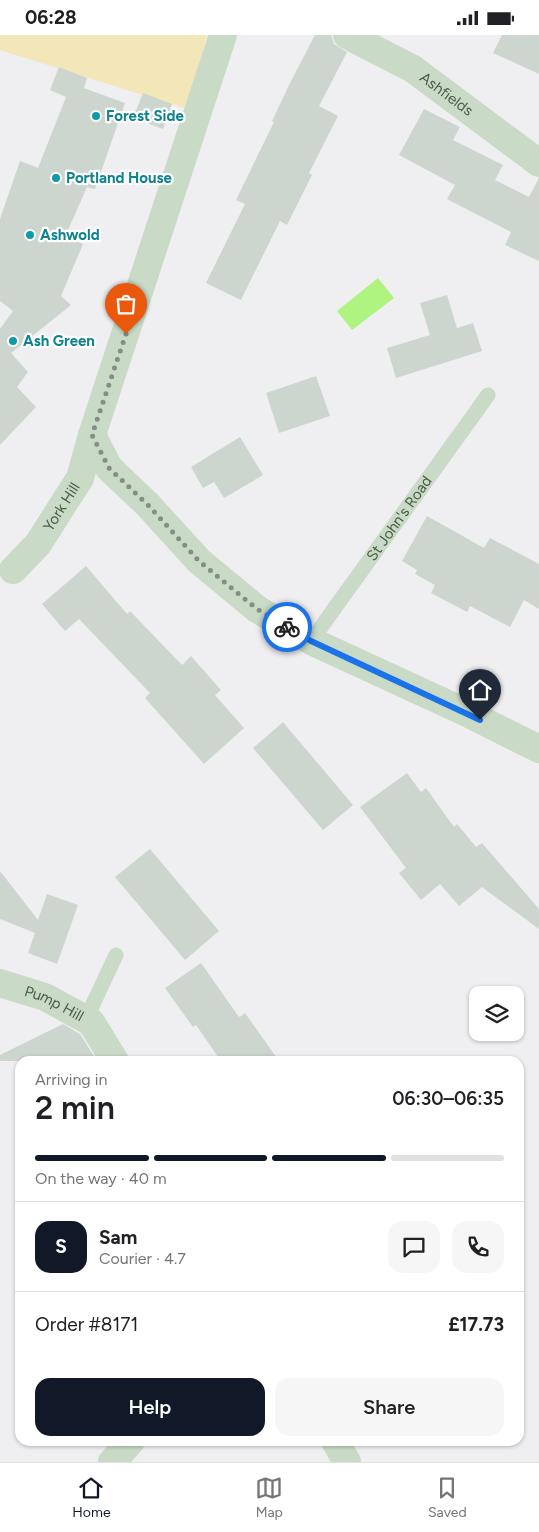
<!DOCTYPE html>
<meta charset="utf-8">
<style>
:root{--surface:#fff;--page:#f6f6f6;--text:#202124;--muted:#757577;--line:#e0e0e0;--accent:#111827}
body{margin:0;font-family:Figtree,sans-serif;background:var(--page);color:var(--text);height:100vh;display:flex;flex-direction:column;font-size:19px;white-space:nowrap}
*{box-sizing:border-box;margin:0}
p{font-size:16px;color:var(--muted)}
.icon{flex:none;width:28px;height:28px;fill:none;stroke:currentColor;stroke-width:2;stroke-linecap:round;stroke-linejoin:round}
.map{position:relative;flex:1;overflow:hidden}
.drawer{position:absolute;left:15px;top:1021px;width:509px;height:390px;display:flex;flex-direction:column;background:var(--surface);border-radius:15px;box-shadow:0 1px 4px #0004}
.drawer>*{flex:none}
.buttons{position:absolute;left:469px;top:951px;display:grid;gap:10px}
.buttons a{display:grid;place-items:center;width:55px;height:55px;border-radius:10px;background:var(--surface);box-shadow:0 1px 4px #0004;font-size:25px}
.pin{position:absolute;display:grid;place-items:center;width:42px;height:42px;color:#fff;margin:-51px -21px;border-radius:50% 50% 50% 0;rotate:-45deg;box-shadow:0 0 5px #0007}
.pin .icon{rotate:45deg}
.courier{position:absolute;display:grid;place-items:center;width:50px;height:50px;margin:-25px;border:4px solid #1a73e8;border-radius:50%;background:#fff;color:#222;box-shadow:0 1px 6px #0007}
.summary em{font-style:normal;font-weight:600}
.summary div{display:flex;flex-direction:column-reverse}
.summary{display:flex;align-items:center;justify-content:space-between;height:85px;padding:0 20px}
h1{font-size:32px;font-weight:600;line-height:38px}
.bar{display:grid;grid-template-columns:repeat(4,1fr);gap:8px 5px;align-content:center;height:60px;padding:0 20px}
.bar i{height:6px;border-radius:4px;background:var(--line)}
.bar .on{background:var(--accent)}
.bar p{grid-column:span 4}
.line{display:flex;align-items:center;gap:12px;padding:0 20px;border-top:1px solid var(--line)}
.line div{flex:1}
.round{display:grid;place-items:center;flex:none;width:52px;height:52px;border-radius:15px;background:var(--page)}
.button{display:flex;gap:10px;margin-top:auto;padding:10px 20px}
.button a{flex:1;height:58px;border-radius:15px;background:var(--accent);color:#fff;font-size:20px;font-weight:600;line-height:58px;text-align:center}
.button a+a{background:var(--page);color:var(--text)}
.status{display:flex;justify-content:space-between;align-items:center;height:35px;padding:0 25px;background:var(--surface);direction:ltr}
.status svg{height:14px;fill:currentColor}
.dock{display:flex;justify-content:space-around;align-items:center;height:70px;border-top:1px solid var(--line);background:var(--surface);font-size:14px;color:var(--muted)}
.dock a{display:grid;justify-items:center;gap:2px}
.dock .on{color:var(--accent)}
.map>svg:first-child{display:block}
</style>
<div class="status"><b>06:28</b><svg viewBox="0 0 49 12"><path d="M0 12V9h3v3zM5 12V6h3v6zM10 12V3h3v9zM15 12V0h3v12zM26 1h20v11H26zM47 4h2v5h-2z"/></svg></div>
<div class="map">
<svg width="539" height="1427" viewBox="0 0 539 1427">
<rect width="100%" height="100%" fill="#efeef1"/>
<path fill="#f3e6b8" d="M0 0H207L187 74 0 15Z"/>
<path fill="#aff481" d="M378 243 394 263 352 295 337 276Z"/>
<path fill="#cdd6ce" d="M315 0H331L334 9 347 17 319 71 338 81 309 138 312 140 287 190 280 186 241 265 206 248 245 169 236 165 274 87 272 86 290 48Z
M502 0H539V39L493 18Z
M59 32 87 43 84 53 125 68 95 154 87 152 65 202 83 209 61 261 71 270 11 318 28 337 17 352 36 372 0 410V294L13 276 0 266V184L20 126 38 133 66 62 50 55Z
M143 58 172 69 163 94 133 83Z
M424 74 460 92 453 105 503 130 495 145 529 162 539 143V226L505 210 511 197 447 164 455 150 399 120Z
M447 260 457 293 473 288 482 316 396 343 387 313 430 300 420 268Z
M316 341 330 381 279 398 266 358Z
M240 402 263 440 224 463 214 447 203 453 191 432Z
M427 481 484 513 490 503 539 529V574L524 565 510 592 470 571 467 577 431 558 435 550 415 539 417 535 402 526Z
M86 531 127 579 130 576 182 630 191 621 221 655 215 660 244 693 204 729 145 663 150 658 79 584 65 596 42 569Z
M283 687 353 770 323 795 253 713Z
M407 738 421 757 426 753 454 792 457 789 476 812 482 808 539 874V894L482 852 459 871 440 849 421 865 399 838 406 833 360 772Z
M150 814 219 896 185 925 115 842Z
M0 836 38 885 47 859 78 870 57 929 28 918 35 898 0 884Z
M201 928 239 982 245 978 279 1026H221L196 990 193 992 165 953Z
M63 989 80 999 97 1026H0V1020Z"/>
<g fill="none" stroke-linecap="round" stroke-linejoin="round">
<g stroke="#c9dac6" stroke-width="15">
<path id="s1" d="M311 606 488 360"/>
<path d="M86 984 116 920"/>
</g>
<g stroke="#c9dac6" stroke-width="28">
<path id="s2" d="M347 0 413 34 539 128"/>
<path d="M92 400 109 433 148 470 199 526 257 574 311 606 465 677 539 714"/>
<path id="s3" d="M13 535 38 509 80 443 92 400 223 0"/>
<path id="s4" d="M0 948 45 962 91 987 115 1026"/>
<path d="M335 1406 347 1427"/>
<path d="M112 1427 131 1406"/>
</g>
</g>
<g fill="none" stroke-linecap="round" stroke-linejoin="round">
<path stroke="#829081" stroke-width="5" stroke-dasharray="0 9" d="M126 299 92 400 109 433 148 470 199 526 257 574 287 592"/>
<path stroke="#1a73e8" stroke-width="6" d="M287 592 311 606 480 685"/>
</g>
<g fill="#0f9aa8" stroke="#fff" stroke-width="2">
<circle cx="96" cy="81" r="5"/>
<circle cx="56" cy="143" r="5"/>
<circle cx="30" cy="200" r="5"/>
<circle cx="13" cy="306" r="5"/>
</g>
<g text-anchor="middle" stroke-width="4.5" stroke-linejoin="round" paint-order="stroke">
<g font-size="15" fill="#485d44" stroke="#fff">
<text dy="5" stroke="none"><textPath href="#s2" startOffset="116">Ashfields</textPath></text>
<text dy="5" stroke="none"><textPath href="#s3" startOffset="80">York Hill</textPath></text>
<text dy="5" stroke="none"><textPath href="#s1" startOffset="151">St John's Road</textPath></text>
<text dy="5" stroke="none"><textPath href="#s4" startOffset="58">Pump Hill</textPath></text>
</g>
<g font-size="15" font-weight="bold" fill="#0d838f" stroke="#fff" text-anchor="start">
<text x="106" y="86">Forest Side</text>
<text x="66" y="148">Portland House</text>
<text x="40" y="205">Ashwold</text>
<text x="23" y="311">Ash Green</text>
</g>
</g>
</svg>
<div class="buttons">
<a><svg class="icon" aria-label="layers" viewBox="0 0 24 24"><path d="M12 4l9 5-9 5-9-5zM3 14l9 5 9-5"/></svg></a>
</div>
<div class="pin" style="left:126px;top:299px;background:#ea580c"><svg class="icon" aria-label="bag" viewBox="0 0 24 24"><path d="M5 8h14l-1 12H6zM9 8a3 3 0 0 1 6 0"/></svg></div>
<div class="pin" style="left:480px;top:685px;background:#1f2937"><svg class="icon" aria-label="home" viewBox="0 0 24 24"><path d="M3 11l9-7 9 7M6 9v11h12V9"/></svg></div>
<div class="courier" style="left:287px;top:592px"><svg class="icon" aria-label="bike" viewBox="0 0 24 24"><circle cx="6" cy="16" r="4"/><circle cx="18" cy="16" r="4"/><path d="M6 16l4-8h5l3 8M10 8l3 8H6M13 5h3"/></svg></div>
<section class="drawer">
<div class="summary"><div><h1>2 min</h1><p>Arriving in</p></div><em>06:30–06:35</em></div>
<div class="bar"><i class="on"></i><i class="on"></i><i class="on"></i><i></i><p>On the way · 40 m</p></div>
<div class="line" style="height:90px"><b class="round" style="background:var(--accent);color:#fff">S</b><div><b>Sam</b><p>Courier · 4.7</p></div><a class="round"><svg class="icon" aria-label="chat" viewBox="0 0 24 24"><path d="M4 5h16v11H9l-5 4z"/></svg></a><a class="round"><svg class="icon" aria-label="phone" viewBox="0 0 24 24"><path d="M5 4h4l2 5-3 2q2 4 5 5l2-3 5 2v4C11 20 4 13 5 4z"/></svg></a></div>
<div class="line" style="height:65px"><div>Order #8171</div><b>£17.73</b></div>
<div class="button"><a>Help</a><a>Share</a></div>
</section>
</div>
<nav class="dock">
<a class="on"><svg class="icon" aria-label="home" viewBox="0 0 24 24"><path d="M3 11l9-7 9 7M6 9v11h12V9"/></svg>Home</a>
<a><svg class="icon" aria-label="map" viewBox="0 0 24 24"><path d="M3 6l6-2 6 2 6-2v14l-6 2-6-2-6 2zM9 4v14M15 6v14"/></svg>Map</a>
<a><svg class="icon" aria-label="saved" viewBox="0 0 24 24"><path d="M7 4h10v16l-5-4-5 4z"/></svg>Saved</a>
</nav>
